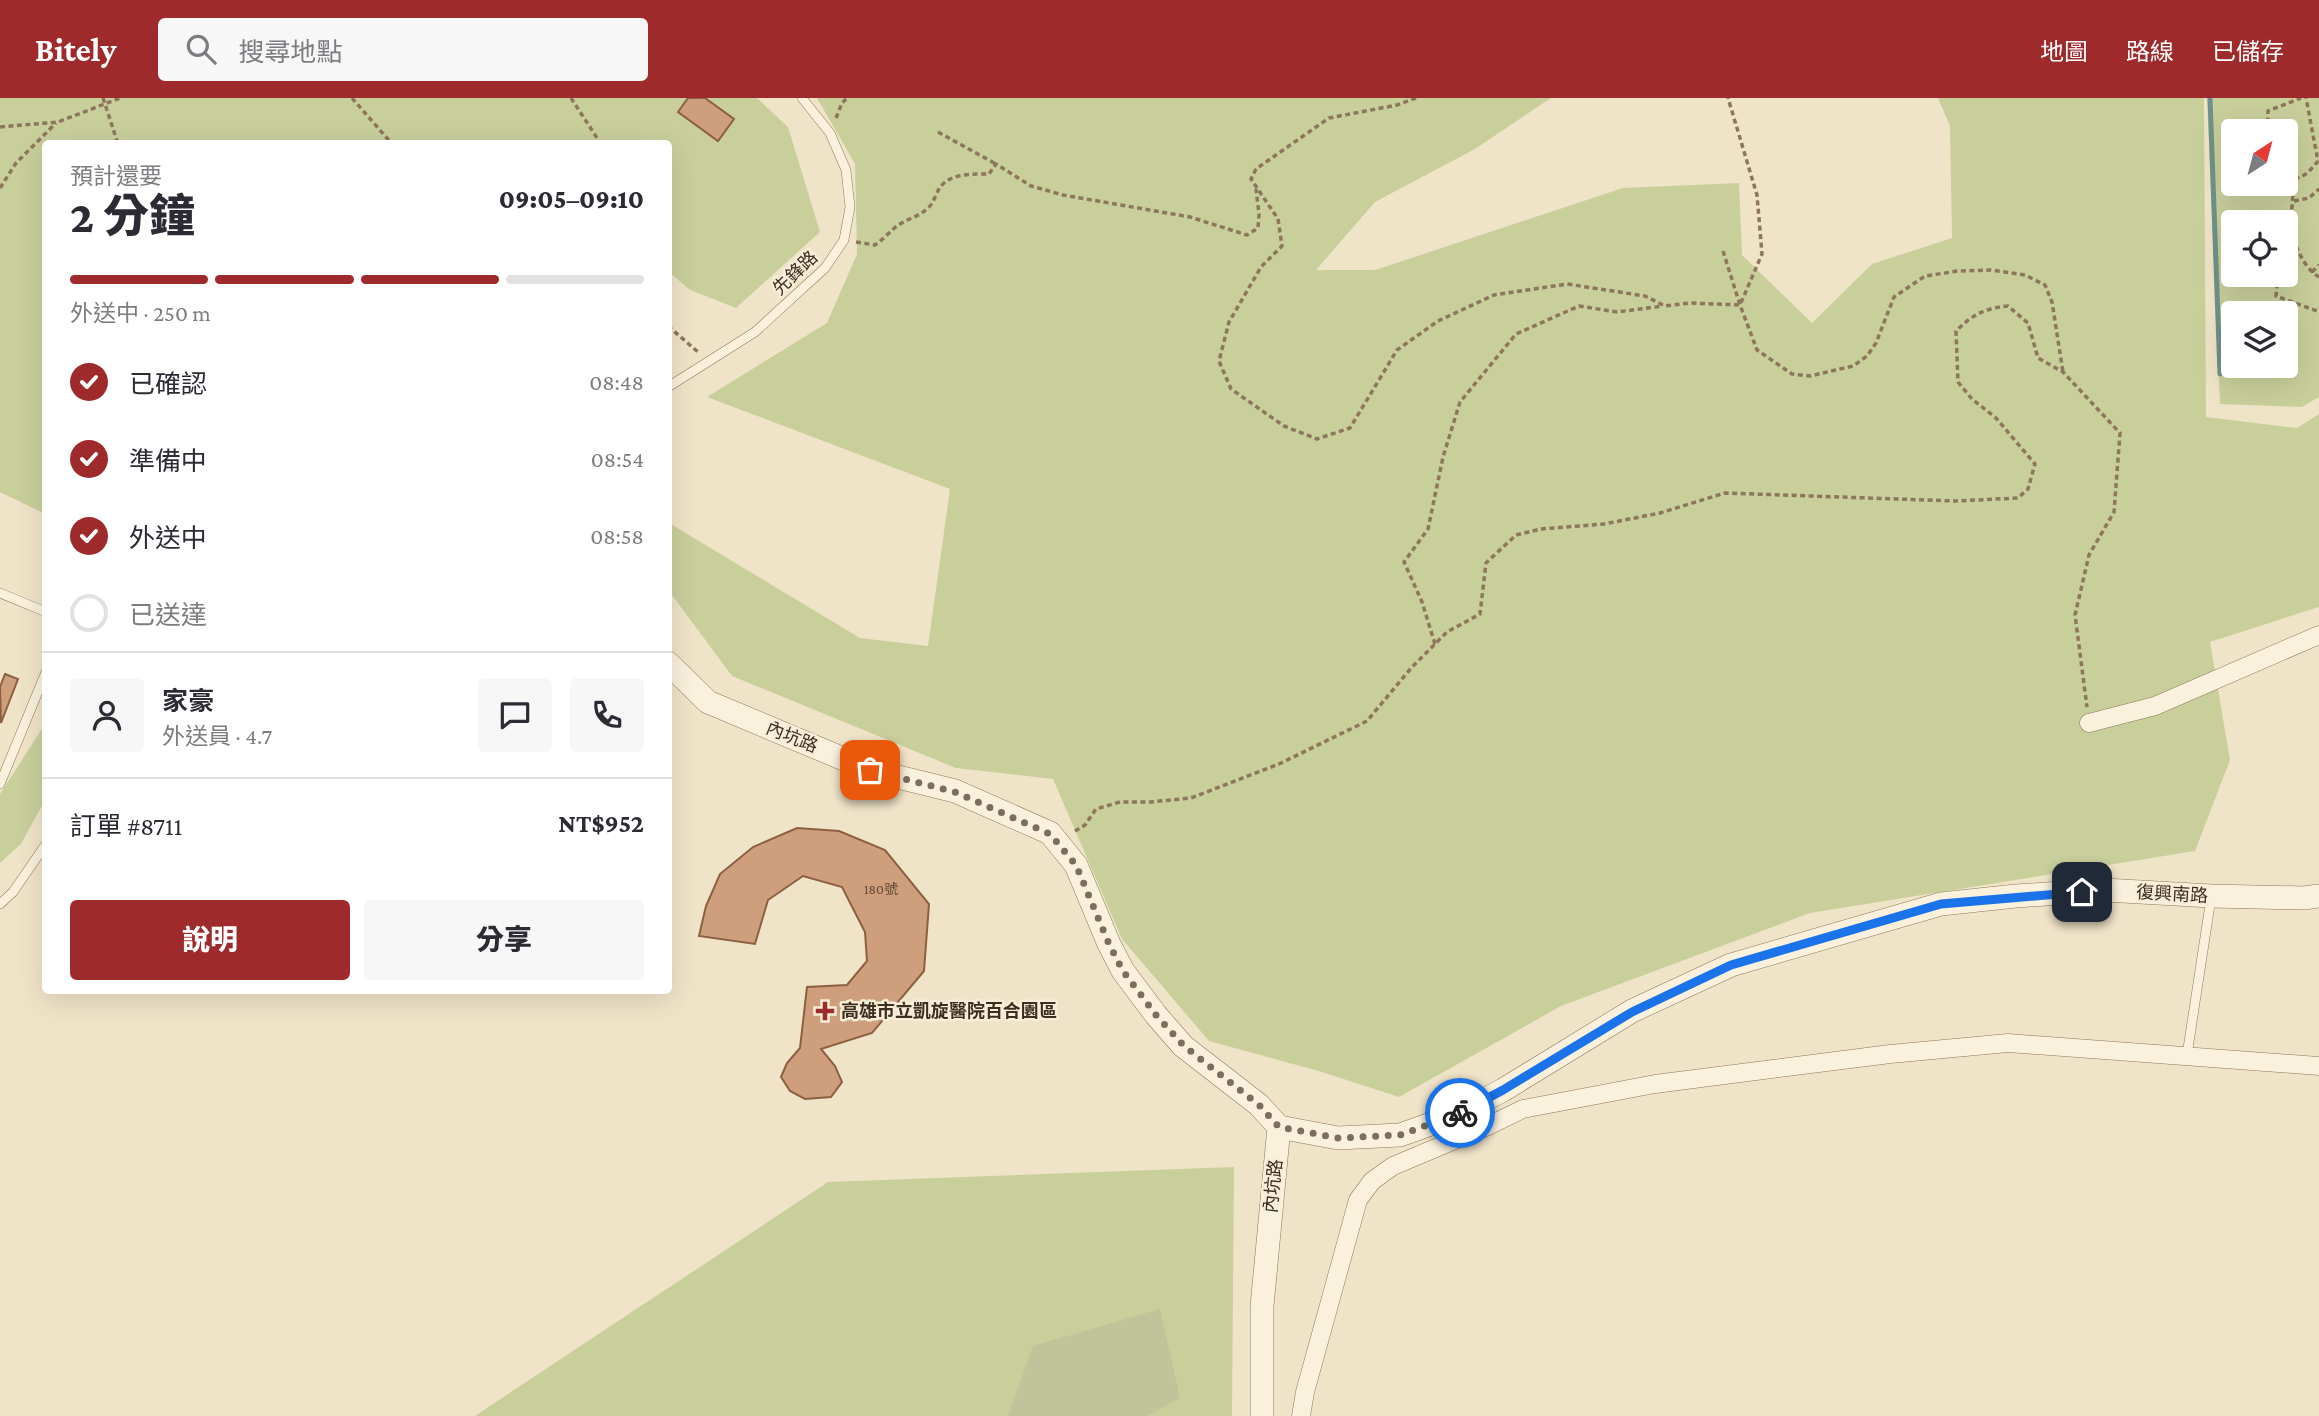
<!DOCTYPE html>
<html lang="zh-TW">
<meta charset="utf-8">
<style>
:root{--surface:#fff;--page:#f7f7f7;--text:#2b2b33;--muted:#7c7c81;--line:#e1e1e2;--accent:#9e2a2b}
body{margin:0;font-family:"Crimson Pro","Noto Sans TC",serif;background:var(--page);color:var(--text);height:100vh;display:flex;flex-direction:column;font-size:26px;white-space:nowrap}
*{box-sizing:border-box;margin:0}
p{font-size:23px;color:var(--muted)}
.icon{flex:none;width:38px;height:38px;fill:none;stroke:currentColor;stroke-width:2;stroke-linecap:round;stroke-linejoin:round}
.map{position:relative;flex:1;overflow:hidden}
.side{position:absolute;left:42px;top:42px;width:630px;height:854px;display:flex;flex-direction:column;background:var(--surface);border-radius:7px;box-shadow:0 7px 28px #0002}
.side>*{flex:none}
.needle{width:46px;rotate:36deg}
.fabs{position:absolute;left:2221px;top:21px;display:grid;gap:14px}
.fabs a{display:grid;place-items:center;width:77px;height:77px;border-radius:7px;background:var(--surface);box-shadow:0 7px 28px #0002;font-size:35px}
.pin{position:absolute;display:grid;place-items:center;width:60px;height:60px;color:#fff;margin:-30px;border-radius:14px;box-shadow:0 4px 10px #0006}
.courier{position:absolute;display:grid;place-items:center;width:70px;height:70px;margin:-35px;border:5px solid #1a73e8;border-radius:50%;background:#fff;color:#222;box-shadow:0 2px 9px #0007}
.head em{font-style:normal;font-weight:800}
.head div{display:flex;flex-direction:column-reverse}
.head{display:flex;align-items:center;justify-content:space-between;height:119px;padding:0 28px}
h1{font-size:46px;font-weight:800;line-height:52px}
.bar{display:grid;grid-template-columns:repeat(4,1fr);gap:10px 7px;align-content:center;height:84px;padding:0 28px}
.bar i{height:9px;border-radius:5px;background:var(--line)}
.bar .current{background:var(--accent)}
.bar p{grid-column:span 4}
.line{display:flex;align-items:center;gap:18px;padding:0 28px;border-top:2px solid var(--line)}
.line div{flex:1}
.round{display:grid;place-items:center;flex:none;width:74px;height:74px;border-radius:7px;background:var(--page)}
ol{padding:0 28px;list-style:none}
li{display:flex;align-items:center;gap:21px;height:77px}
li p{margin-inline-start:auto}
li .icon{padding:7px;border-radius:50%;background:var(--accent);color:#fff;stroke-width:4}
li:last-child{color:var(--muted)}
li i{width:38px;height:38px;border:4px solid var(--line);border-radius:50%}
.button{display:flex;gap:14px;margin-top:auto;padding:14px 28px}
.button a{flex:1;height:80px;border-radius:7px;background:var(--accent);color:#fff;font-size:28px;font-weight:800;line-height:80px;text-align:center}
.button a+a{background:var(--page);color:var(--text)}
header{display:flex;align-items:center;gap:42px;box-sizing:border-box;height:98px;padding:0 35px;background:var(--accent);color:#fff}
header strong{font-size:33px}
nav{display:flex;gap:38px;margin-inline-start:auto;font-size:24px}
.search{width:490px;height:63px;background:var(--page);display:flex;align-items:center;gap:18px;box-sizing:border-box;padding:0 24px;border-radius:7px;color:var(--muted);font-size:26px}
.map>svg:first-child{display:block}
</style>
<header>
<strong>Bitely</strong>
<div class="search"><svg class="icon" aria-label="search" viewBox="0 0 24 24"><circle cx="10" cy="10" r="6"/><path d="M15 15l6 6"/></svg>搜尋地點</div>
<nav><a>地圖</a><a>路線</a><a>已儲存</a></nav>
</header>
<div class="map">
<svg width="2319" height="1318" viewBox="0 0 2319 1318">
<rect width="100%" height="100%" fill="#f0e4c8"/>
<path fill="#c9cf9b" fill-rule="evenodd" d="M0 0H757L788 29 820 134 736 210 690 192 669 174 668 46H46L45 416 0 394Z
M817 0H1551L1475 51 1375 104 1316 172H1375L1623 90 1739 85 1742 157 1812 225 1872 166 1952 140 1950 28 1938 0H2204L2206 319 2297 330 2319 316V509L2210 544 2230 662 2195 753 1810 815 1561 908 1399 999 1322 974 1209 943 1122 841 1053 681 956 670 732 578 669 493V425L860 540 928 548 950 391 707 299 827 225 857 156 855 66Z
M2207 0H2319V299L2302 309 2220 306ZM2233 33H2286V86H2233ZM2233 124H2286V177H2233ZM2286 215V268H2233V215Z
M45 626V702L21 746 0 765V696Z
M1234 1069 1232 1318H475L828 1084Z"/>
<path fill="#bfc49a" d="M1160 1211 1180 1300 1147 1318H1008L1033 1248Z"/>
<g fill="none" stroke-linecap="round" stroke-linejoin="round">
<path stroke="#6f938a" stroke-width="5" d="M2210 0 2220 276"/>
</g>
<path fill="#cf9f7d" stroke="#8d5f41" stroke-width="2" d="M688 0H705L734 21 718 43 678 14Z
M5 576 18 581 1 625 0 589Z
M797 730 839 733 885 752 929 806 924 873 872 935 821 951 835 968 842 984 831 999 805 1001 790 993 781 979 787 965 800 950 807 889 847 887 867 863 865 834 842 789 803 778 768 802 755 846 699 838 706 808 720 776 753 749Z"/>
<g fill="none" stroke-linecap="round" stroke-linejoin="round">
<defs>
<path id="service" d="M668 289 755 234 825 170 844 142 850 109 846 72 830 35 802 0
M0 495 46 514
M0 686 46 574
M0 806 13 794 46 746
M2187 957 2211 800"/>
<path id="minor" d="M2089 625 2155 608 2319 537
M1301 1318 1305 1294 1358 1102 1372 1083 1393 1068 1488 1028 1523 1011 1655 986 1890 956 2008 945 2319 968"/>
<path id="tertiary" d="M668 565 708 604 870 672 955 693 1050 735 1076 767 1109 846 1123 873 1156 917 1183 948 1259 1007 1279 1029 1262 1208V1318
M1279 1029 1338 1040 1400 1037 1456 1017 1503 992 1632 913 1731 867 1941 806 2016 798 2105 792 2211 798 2304 800 2319 798"/>
</defs>
<use href="#service" stroke="#8d765c" stroke-width="10"/>
<use href="#minor" stroke="#8d765c" stroke-width="19"/>
<use href="#tertiary" stroke="#8d765c" stroke-width="24"/>
<path stroke="#8d765c" stroke-width="3.5" stroke-dasharray="5 3.5" stroke-linecap="butt" d="M103 0 118 46
M352 0 392 46
M571 0 601 46
M1416 0 1397 7 1329 20 1256 71 1251 81 1278 121 1282 148 1261 169 1229 224 1219 263 1231 291 1284 328 1317 341 1350 330 1397 252 1438 223 1494 197 1567 186 1645 198 1665 208 1690 205 1740 207 1762 156 1757 97 1728 0
M836 20 842 5 847 0
M0 29 58 24 120 0
M2267 33 2268 13 2301 0
M938 34 996 66
M2286 79C2301 84 2309 74 2318 63L2306 0
M2292 81C2294 97 2292 105 2291 120 2290 139 2302 169 2319 179
M0 90 16 65 56 25
M2294 103 2309 100 2319 91
M856 144 875 147C884 141 892 131 900 126 910 120 920 118 928 110 935 104 936 93 942 87 953 75 974 76 989 76L996 66 1031 88 1063 97 1190 119 1247 137 1258 130 1259 116 1256 91
M1723 153 1740 207 1757 252 1792 276 1810 278 1853 268 1867 258 1876 245 1894 199 1925 178 1958 173 1991 172 2025 177 2045 187 2052 204 2063 274
M2286 164 2299 153
M2312 174 2319 167
M2278 177 2276 198 2317 213 2319 210
M668 228 698 254
M1435 546 1422 504 1404 464 1428 431 1443 359 1460 304 1516 236 1579 208 1617 214 1663 208
M1075 733 1085 727 1096 711 1120 704H1151L1191 700 1279 666 1367 623 1412 569 1447 534 1480 516 1486 465 1516 437 1541 431 1604 426 1660 415 1725 395 1955 403 2018 400 2028 391 2035 366 1996 320 1972 301 1958 284 1956 233C1972 217 1985 210 2008 208L2028 225 2038 260 2063 274 2120 335 2114 414 2089 457 2075 517 2087 609"/>
<use href="#service" stroke="#faf1dc" stroke-width="9"/>
<use href="#minor" stroke="#faf1dc" stroke-width="18"/>
<use href="#tertiary" stroke="#faf1dc" stroke-width="23"/>
</g>
<g fill="none" stroke-linecap="round" stroke-linejoin="round">
<path stroke="#7c6e5b" stroke-width="7" stroke-dasharray="0 12.6" d="M870 672 955 694 1050 736 1076 767 1109 846 1123 873 1156 917 1184 948 1259 1007 1279 1029 1338 1040 1400 1037 1460 1015"/>
<path stroke="#1a73e8" stroke-width="9" d="M1460 1015 1503 992 1632 914 1731 867 1941 806 2082 794"/>
</g>
<path fill="#9e2a2b" stroke="#f7eed8" stroke-width="2.5" d="M821.5 902.5h7v7h7v7h-7v7h-7v-7h-7v-7h7z"/>
<g text-anchor="middle" stroke-width="5" stroke-linejoin="round" paint-order="stroke">
<g font-size="14" fill="#624a37">
<text x="881" y="796">180號</text>
</g>
<g font-size="18" fill="#3d2e20" stroke="#f7eed8">
<text transform="translate(795 175) rotate(-44)" y="6">先鋒路</text>
<text transform="translate(792 639) rotate(22)" y="6">內坑路</text>
<text transform="translate(2172 796) rotate(3)" y="6">復興南路</text>
<text transform="translate(1273 1088) rotate(-84)" y="6">內坑路</text>
</g>
<g font-size="18" font-weight="bold" fill="#3d2e20" stroke="#f7eed8" text-anchor="start">
<text x="841" y="919">高雄市立凱旋醫院百合園區</text>
</g>
</g>
</svg>
<div class="fabs">
<a><svg class="needle" viewBox="-14 -14 28 28"><path d="M0-13l5 13h-10z" fill="#e53935"/><path d="M0 13l5-13h-10z" fill="#7c7c81"/></svg></a>
<a><svg class="icon" aria-label="locate" viewBox="0 0 24 24"><circle cx="12" cy="12" r="6"/><path d="M12 2v4M12 18v4M2 12h4M18 12h4"/></svg></a>
<a><svg class="icon" aria-label="layers" viewBox="0 0 24 24"><path d="M12 4l9 5-9 5-9-5zM3 14l9 5 9-5"/></svg></a>
</div>
<div class="pin" style="left:870px;top:672px;background:#ea580c"><svg class="icon" aria-label="bag" viewBox="0 0 24 24"><path d="M5 8h14l-1 12H6zM9 8a3 3 0 0 1 6 0"/></svg></div>
<div class="pin" style="left:2082px;top:794px;background:#1f2937"><svg class="icon" aria-label="home" viewBox="0 0 24 24"><path d="M3 11l9-7 9 7M6 9v11h12V9"/></svg></div>
<div class="courier" style="left:1460px;top:1015px"><svg class="icon" aria-label="bike" viewBox="0 0 24 24"><circle cx="6" cy="16" r="4"/><circle cx="18" cy="16" r="4"/><path d="M6 16l4-8h5l3 8M10 8l3 8H6M13 5h3"/></svg></div>
<section class="side">
<div class="head"><div><h1>2 分鐘</h1><p>預計還要</p></div><em>09:05–09:10</em></div>
<div class="bar"><i class="current"></i><i class="current"></i><i class="current"></i><i></i><p>外送中 · 250 m</p></div>
<ol>
<li><svg class="icon" aria-label="check" viewBox="0 0 24 24"><path d="M5 12l5 5 9-10"/></svg>已確認<p>08:48</p></li>
<li><svg class="icon" aria-label="check" viewBox="0 0 24 24"><path d="M5 12l5 5 9-10"/></svg>準備中<p>08:54</p></li>
<li><svg class="icon" aria-label="check" viewBox="0 0 24 24"><path d="M5 12l5 5 9-10"/></svg>外送中<p>08:58</p></li>
<li><i></i>已送達</li>
</ol>
<div class="line" style="height:126px"><a class="round"><svg class="icon" aria-label="person" viewBox="0 0 24 24"><circle cx="12" cy="8" r="4"/><path d="M4 21q1-7 8-7t8 7"/></svg></a><div><b>家豪</b><p>外送員 · 4.7</p></div><a class="round"><svg class="icon" aria-label="chat" viewBox="0 0 24 24"><path d="M4 5h16v11H9l-5 4z"/></svg></a><a class="round"><svg class="icon" aria-label="phone" viewBox="0 0 24 24"><path d="M5 4h4l2 5-3 2q2 4 5 5l2-3 5 2v4C11 20 4 13 5 4z"/></svg></a></div>
<div class="line" style="height:91px"><div>訂單 #8711</div><b>NT$952</b></div>
<div class="button"><a>說明</a><a>分享</a></div>
</section>
</div>
